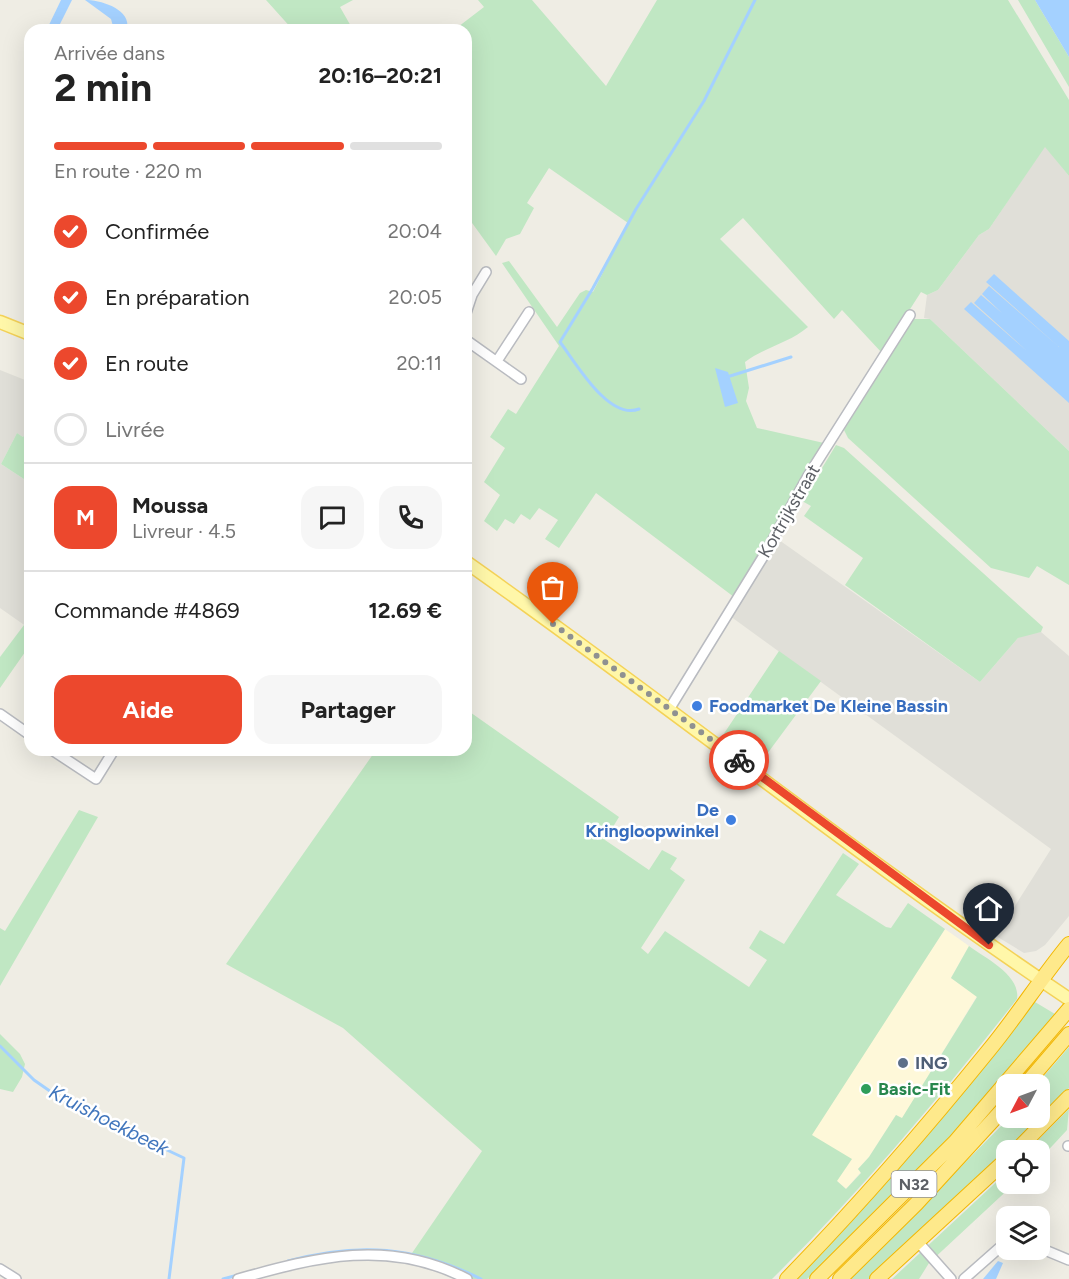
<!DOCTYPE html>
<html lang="fr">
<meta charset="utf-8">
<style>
:root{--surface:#fff;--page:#f6f6f6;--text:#222;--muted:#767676;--line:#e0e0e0;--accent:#ec482d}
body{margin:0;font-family:Figtree,sans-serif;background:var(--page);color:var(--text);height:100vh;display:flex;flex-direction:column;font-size:22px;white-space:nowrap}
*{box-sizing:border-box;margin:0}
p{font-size:20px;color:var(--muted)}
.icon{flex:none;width:33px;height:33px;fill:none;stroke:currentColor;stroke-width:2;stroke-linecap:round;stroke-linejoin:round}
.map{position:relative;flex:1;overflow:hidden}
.side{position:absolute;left:24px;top:24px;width:448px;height:732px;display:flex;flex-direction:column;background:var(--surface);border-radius:18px;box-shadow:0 6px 24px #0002}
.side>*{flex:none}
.needle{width:39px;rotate:229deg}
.fabs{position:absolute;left:996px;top:1074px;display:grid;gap:12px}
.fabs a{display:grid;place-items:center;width:54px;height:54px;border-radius:12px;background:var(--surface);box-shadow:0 6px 24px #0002;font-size:30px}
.pin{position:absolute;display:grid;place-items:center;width:51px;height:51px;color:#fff;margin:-62px -26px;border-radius:50% 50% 50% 0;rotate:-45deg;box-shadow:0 0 6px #0007}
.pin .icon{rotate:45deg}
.courier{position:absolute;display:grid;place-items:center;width:60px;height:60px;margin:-30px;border:4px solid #ec482d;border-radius:50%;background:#fff;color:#222;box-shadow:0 2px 8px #0007}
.summary em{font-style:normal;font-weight:700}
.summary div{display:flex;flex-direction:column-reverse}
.summary{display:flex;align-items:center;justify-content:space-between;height:102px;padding:0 30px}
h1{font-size:39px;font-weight:700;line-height:45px}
.bar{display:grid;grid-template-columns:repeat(4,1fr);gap:9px 6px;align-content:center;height:72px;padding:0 30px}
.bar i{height:8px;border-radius:4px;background:var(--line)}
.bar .selected{background:var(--accent)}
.bar p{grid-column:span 4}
.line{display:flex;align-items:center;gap:15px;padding:0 30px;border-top:2px solid var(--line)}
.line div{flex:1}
.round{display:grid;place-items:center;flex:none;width:63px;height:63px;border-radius:18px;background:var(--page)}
ol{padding:0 30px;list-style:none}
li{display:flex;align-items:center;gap:18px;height:66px}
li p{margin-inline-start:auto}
li .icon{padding:6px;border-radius:50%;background:var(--accent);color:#fff;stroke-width:4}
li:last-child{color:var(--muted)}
li i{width:33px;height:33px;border:3px solid var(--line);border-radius:50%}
.action{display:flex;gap:12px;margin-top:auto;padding:12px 30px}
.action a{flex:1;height:69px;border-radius:18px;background:var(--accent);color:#fff;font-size:24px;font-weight:700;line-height:69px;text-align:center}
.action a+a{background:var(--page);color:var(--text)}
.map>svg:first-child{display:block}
</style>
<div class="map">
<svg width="1069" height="1279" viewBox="0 0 1069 1279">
<rect width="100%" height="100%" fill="#efede4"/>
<path fill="#fef8d9" d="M945 929 969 946 951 978 977 996 902 1119 896 1115 869 1157 858 1169 861 1172 846 1189 837 1181 811 1135Z"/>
<path fill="#e0dfd8" d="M1045 146 1069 176V451L930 319 924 318 927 295 938 290 979 235 989 229Z
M0 370 30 382V427L23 437 17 433 1 464 30 483V629L0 608Z
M779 540 980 682 1018 638 1026 634 1041 632 1069 656V916L1045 945 1036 951 1024 953 996 936 1051 849 730 616Z"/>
<path fill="#c0e7c3" d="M266 0H353L340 7 352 28 293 30Z
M478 0H532L606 86 657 0H1008L1069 100V176L1045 147 989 229 979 235 938 290 927 295 921 292 882 353 842 310 834 319 743 218 720 239 808 327C789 343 765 347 745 362L749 388 746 401 757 428 824 443 734 597 596 493 559 548 545 539 558 520 539 508 530 520 521 514 514 524 505 519 497 531 484 521 500 495 484 482 505 448 490 437 508 409 516 414 559 346 502 263 509 261 557 327 580 293 586 290 593 292 628 223 549 168 527 203 534 208 520 234 506 239 496 256 467 216 466 30H454L484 7Z
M1018 0H1035L1069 57V87Z
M913 319H930L1069 451V585L1037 566 1029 578 991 568 848 438 844 430Z
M30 427V483L1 464 17 433 23 437Z
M836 445 844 448 1043 627 1041 632 1018 638 980 682 845 585 863 558 804 516 811 506 802 501Z
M24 625 30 629V645L0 688V657Z
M779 651 821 681 761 762 723 735Z
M467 710 619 817 605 840 649 870 662 850 677 858 670 869 685 880 641 948 648 954 665 931 749 987 767 960 749 948 760 930 784 944 843 853 859 864 836 895 886 927 891 928 908 903 945 929 812 1135 852 1159 837 1181 846 1189 861 1173 858 1169 869 1157 896 1115 902 1118 977 997 951 978 969 946C985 958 1021 975 1017 999 941 1096 860 1192 772 1279H471L410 1256 482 1151 343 1028 226 964 376 750H466Z
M79 810 98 817 0 986V928L5 931Z
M1035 1002 1055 1014C980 1108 898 1199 807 1279H792Z
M0 1034 20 1054 25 1064 22 1077 13 1092 0 1089Z
M1069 1047V1088L1010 1150H1006V1154L871 1279H850L1009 1118H1040V1084H1037Z
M1069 1109 1067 1130 1040 1159V1150H1028Z
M1006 1173V1184H1014L929 1263 919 1279H892Z"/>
<path fill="#a4d1ff" d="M61 0H72L57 30 47 29Z
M85 0C101 0 132 9 127 30H114L111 19Z
M1035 0H1069V57Z
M994 274 1069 341V403L964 309 971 302 1027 351 974 303 981 295 1002 313 982 294 989 286 1059 347 986 282Z
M715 368 728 372 738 403 725 407Z
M998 1261 1003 1263 996 1279H983Z"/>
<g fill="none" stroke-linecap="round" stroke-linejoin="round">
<path stroke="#a4d1ff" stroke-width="3" d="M727 377 791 357
M639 409C609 421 576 363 560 342L593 288 636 209 704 101 755 0
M0 1046 34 1080 67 1103 184 1158 169 1279
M288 1261C359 1242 415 1246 481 1279
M223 1279 238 1275"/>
<defs>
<path id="minor" d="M466 313 472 295 486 272
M466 340 521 379
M497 361 529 312
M670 708 766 552 808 476 910 315
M0 714 30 735
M52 750 96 779 114 750
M1068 1146H1069
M919 1243 951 1279
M1040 1248 1069 1260
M0 1269 16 1279
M238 1279C317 1257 389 1238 467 1279
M964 1279 1006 1242"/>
<path id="major" d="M0 322 30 334
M466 562C669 705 863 861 1069 999"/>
<path id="highway" d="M1026 1084 1069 1034
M1017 1150 1069 1097
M787 1279C858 1206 925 1129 989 1050 1017 1016 1041 978 1069 944
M817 1279 955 1142 1069 1009
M840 1279 916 1204 1006 1106
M877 1279 1006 1160"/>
</defs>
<use href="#minor" stroke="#b9bbc0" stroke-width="12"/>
<use href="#major" stroke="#f4d258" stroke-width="15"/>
<use href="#highway" stroke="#f3b700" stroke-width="16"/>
<use href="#minor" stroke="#fff" stroke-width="9"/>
<use href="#major" stroke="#fff7a9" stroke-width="12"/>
<use href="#highway" stroke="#fee98b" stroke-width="14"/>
</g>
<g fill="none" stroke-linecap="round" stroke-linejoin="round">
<path stroke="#8f9191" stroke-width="6" stroke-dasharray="0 10.8" d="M553 624 739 760"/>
<path stroke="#ec482d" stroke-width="8" d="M739 760 989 945"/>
</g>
<g fill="#3f7fe0" stroke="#fff" stroke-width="2">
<circle cx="697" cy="706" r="6"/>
<circle cx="731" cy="820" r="6"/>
</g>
<circle fill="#5c6f8a" stroke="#fff" stroke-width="2" cx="903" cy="1063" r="6"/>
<circle fill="#2e9e5b" stroke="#fff" stroke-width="2" cx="866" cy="1089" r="6"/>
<g text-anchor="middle" stroke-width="5" stroke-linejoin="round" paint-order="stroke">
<rect fill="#fff" stroke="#8d8f93" stroke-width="1.5" x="891.5" y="1171" width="45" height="26" rx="4.5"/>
<g font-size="16" font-weight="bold" fill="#5c5f65">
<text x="914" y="1190">N32</text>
</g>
<g font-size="18" fill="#5c5f65" stroke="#fff">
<text transform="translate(789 511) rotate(-60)" y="6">Kortrijkstraat</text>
</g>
<g font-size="18" font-weight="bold" fill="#366cbe" stroke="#fff" text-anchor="start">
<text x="709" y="712">Foodmarket De Kleine Bassin</text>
<text x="719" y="816" text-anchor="end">De<tspan x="719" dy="21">Kringloopwinkel</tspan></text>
</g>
<g font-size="18" font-weight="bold" fill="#4e5e75" stroke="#fff" text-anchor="start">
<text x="915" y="1069">ING</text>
</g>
<g font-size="18" font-weight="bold" fill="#27864d" stroke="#fff" text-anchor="start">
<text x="878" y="1095">Basic-Fit</text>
</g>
<g font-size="20" font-style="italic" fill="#4075bc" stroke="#fff">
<text transform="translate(109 1120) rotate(27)" y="7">Kruishoekbeek</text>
</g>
</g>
</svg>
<div class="fabs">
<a><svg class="needle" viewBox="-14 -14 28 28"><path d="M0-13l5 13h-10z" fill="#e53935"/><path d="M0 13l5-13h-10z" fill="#767676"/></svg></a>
<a><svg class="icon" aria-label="locate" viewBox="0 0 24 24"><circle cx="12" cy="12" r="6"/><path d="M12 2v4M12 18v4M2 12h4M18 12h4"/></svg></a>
<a><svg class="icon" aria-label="layers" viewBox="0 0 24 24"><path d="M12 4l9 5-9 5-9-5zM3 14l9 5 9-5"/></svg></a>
</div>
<div class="pin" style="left:553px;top:624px;background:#ea580c"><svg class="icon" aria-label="bag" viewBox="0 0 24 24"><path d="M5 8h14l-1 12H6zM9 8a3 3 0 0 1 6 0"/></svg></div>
<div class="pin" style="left:989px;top:945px;background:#1f2937"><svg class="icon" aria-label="home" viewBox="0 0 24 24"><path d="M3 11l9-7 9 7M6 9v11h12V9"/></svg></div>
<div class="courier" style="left:739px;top:760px"><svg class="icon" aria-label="bike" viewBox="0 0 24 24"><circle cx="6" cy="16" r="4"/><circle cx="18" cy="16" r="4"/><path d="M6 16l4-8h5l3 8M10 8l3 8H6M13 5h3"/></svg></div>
<section class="side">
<div class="summary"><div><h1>2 min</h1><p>Arrivée dans</p></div><em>20:16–20:21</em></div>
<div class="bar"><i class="selected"></i><i class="selected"></i><i class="selected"></i><i></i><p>En route · 220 m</p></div>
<ol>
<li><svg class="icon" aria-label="check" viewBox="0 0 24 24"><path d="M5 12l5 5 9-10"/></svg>Confirmée<p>20:04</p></li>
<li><svg class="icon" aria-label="check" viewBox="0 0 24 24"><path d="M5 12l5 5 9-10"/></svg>En préparation<p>20:05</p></li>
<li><svg class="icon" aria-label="check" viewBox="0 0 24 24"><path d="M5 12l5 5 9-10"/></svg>En route<p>20:11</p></li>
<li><i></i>Livrée</li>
</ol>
<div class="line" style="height:108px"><b class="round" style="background:var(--accent);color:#fff">M</b><div><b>Moussa</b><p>Livreur · 4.5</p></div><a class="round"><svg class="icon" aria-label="chat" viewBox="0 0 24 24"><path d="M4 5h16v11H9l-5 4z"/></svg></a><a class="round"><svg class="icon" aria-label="phone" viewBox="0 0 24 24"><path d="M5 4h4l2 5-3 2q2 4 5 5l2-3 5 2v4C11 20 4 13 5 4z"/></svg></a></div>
<div class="line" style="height:78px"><div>Commande #4869</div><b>12.69 €</b></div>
<div class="action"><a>Aide</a><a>Partager</a></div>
</section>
</div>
